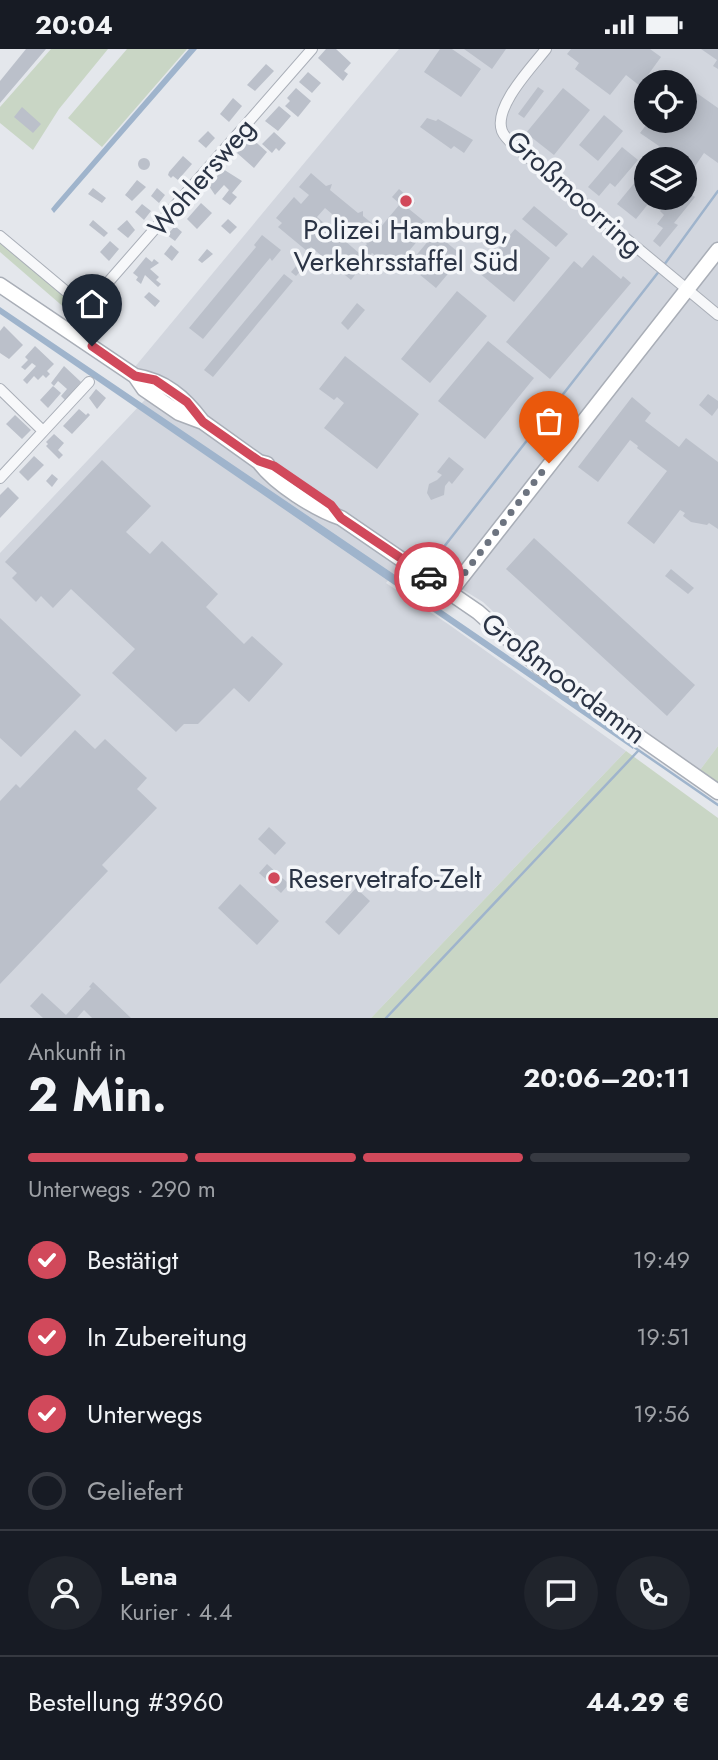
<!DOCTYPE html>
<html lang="de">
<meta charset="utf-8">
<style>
:root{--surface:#171b24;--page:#20242c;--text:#f1f3f6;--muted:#9ea1a6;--line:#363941;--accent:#d1495b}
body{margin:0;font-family:Jost,sans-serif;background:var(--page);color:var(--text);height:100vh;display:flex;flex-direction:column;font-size:26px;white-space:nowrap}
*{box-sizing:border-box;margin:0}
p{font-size:23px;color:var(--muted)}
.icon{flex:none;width:38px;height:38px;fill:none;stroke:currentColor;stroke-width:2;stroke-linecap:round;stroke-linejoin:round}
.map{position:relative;height:969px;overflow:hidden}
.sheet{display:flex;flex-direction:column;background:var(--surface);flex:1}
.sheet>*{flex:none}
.controls{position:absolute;left:634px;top:21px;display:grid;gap:14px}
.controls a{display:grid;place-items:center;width:63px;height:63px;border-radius:50%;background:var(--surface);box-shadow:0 4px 18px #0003;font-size:35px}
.pin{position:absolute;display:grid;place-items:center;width:60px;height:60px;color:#fff;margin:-72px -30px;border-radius:50% 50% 50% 0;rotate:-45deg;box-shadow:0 0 7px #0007}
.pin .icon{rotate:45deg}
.courier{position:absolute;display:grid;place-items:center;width:70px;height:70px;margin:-35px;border:5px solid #d1495b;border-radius:50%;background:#fff;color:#222;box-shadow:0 2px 9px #0007}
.overview em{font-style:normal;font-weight:700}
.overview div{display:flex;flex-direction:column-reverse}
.overview{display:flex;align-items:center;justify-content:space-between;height:119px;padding:0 28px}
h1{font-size:46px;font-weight:700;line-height:52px}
.bar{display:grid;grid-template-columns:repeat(4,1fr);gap:10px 7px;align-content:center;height:84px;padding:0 28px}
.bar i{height:9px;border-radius:5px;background:var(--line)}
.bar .selected{background:var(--accent)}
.bar p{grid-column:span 4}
.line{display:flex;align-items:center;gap:18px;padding:0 28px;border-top:2px solid var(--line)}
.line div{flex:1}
.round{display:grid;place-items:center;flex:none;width:74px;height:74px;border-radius:37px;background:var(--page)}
ol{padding:0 28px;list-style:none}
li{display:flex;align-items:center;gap:21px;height:77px}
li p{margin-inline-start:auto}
li .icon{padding:7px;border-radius:50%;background:var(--accent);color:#fff;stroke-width:4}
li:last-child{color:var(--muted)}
li i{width:38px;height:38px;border:4px solid var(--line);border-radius:50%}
.status{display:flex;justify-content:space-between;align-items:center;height:49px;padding:0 35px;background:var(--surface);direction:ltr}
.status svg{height:19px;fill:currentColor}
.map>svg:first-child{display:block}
</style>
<div class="status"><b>20:04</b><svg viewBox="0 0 49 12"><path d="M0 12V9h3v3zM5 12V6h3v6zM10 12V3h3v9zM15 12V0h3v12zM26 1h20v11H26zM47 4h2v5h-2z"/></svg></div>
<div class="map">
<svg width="718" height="969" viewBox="0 0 718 969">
<rect width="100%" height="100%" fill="#e4e7ec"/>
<path fill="#d2d6de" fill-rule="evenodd" d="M399 0H718V697L700 721 541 608 483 553 408 507 386 534 448 575 626 702 371 969H0V504L158 337 134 319ZM646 33H684V72H646ZM646 110H684V149H646Z"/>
<path fill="#c9d6c5" d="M51 0H108L59 60 33 101 0 74V58Z
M127 0H187L102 98 68 69Z
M0 192 80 260 74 267 0 203Z
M718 697V734L700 721Z
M626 702 718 769V969H371Z"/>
<path fill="#9fb4cc" d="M189 0H197L54 164 51 160 55 155Z
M0 258 404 532 433 555 634 693 633 700 0 265Z"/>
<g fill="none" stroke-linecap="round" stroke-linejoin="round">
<path stroke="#9fb4cc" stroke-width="2.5" d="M664 216 718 142
M436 508 660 221
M631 696 718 756
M386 969 638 702"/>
</g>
<path fill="#bbc0ca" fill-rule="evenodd" d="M26 0H46L0 54V32Z
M326 0H336L351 14 344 22 348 25 343 32 318 9Z
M440 0H452L481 20 461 48 424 23Z
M464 0H506L492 20Z
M571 0H650L661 8 640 37 626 26 610 46 575 20 579 14 567 5Z
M701 0H718V20L713 17 717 11Z
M266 15 274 22 255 42 247 36Z
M308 23 321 34 312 44 299 33Z
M538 38 544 42 524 69 518 65Z
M296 39 311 52 298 68 285 57 290 52 287 49Z
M563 39 590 61 554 106 526 84Z
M691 40 718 59V114L704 104 689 126 684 123V110H673L675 108 640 84 649 72H657L665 78 669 72H684V50Z
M233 49 242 57 229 73 220 65Z
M279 57 291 67 278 82 265 72Z
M22 58 41 75 33 84 14 68Z
M604 66 623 82 598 112 579 96Z
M427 69 436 72 438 70 473 91 464 104 454 97 451 100 420 78Z
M208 82 215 89 206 99 198 92Z
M274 83 286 94 279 102 276 99 272 104 262 95Z
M250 88 267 103 254 119 237 104Z
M622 98 638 111 615 138 610 134 599 147 588 138Z
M183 107 192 115 178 131 173 127 171 129 168 126 169 123Z
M138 115a6 6 0 1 1 12 0a6 6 0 1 1-12 0Z
M223 120 242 132 232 144 237 148 230 156 222 150 229 141 224 136 215 146 209 137Z
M646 120V149H653L636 170 617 155Z
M311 124 326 137 332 135 330 141 358 164 363 162V167L379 180 400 155 392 148 399 140 415 154 409 160 430 177 393 221 372 204 351 231 311 198 307 202 278 178 282 174 276 169 294 148 301 155 309 146 299 138ZM325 159 367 195 359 204 317 168Z
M137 131 146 138 132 152 125 146Z
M93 139 106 149 102 154 88 145Z
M157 139 165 146 159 154 151 147Z
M684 139 695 148 674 174 678 176 660 198 653 192 663 179 657 175 664 166 660 162 671 149H684Z
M201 154 212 164 197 180 187 170Z
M142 155 151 162 144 171 135 163Z
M534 157 568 185 556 198 522 170Z
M228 170 237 178 230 185 221 177Z
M93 171 108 184 104 188 89 176Z
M127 171 135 181 128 189 117 180Z
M175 177 182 183 175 192 167 186Z
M515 180 550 209 514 253 478 223Z
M435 184 463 207 436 239 408 216Z
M262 186 281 201 272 212 270 209 203 290 189 279 256 198 254 196Z
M110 192 119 200 109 212 100 203Z
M171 196 179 203 172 212 164 205Z
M207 200 213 205 202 214 198 211Z
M593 206 621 230 623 227 631 234 550 330 506 293 574 212 582 219Z
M146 208 152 213 154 210 159 214 150 220 159 228 156 231 161 235 158 238 145 226 141 235 136 231 138 228 133 224Z
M302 210 308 214 296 227 291 223Z
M284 225 293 232 213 328 204 321Z
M457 242 487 267 430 334 401 310Z
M149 243 160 252 155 258 144 248Z
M357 254 365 261 348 281 341 274Z
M4 277 23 296 9 310 0 304V282Z
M488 292 534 329 485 390 438 352Z
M35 297 54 315 47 322 50 325 46 329 43 326 38 331 34 327 27 335 23 331 36 317 32 314 25 321 21 318 28 311 25 308Z
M345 307 419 365 377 420 324 379 344 354 337 348 334 351 319 340Z
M64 317 81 333 65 351 61 347 67 340 58 332 54 337 51 334Z
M53 337 61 344 48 359 40 351Z
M96 340 106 349 97 360 89 349Z
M708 345 718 352V359L712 367 699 356Z
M632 348 651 364 645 372 679 398 686 389 718 413V480L709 474 707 476 691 473 683 467 685 464 680 461 654 495 627 474 667 422 637 399 638 397 630 391 598 433 578 418Z
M79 360 86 366 88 364 90 366 72 385 63 377Z
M15 366 31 381 22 390 6 375Z
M54 385 64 394 58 401 63 406 59 410 46 397 48 395 46 393Z
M34 407 44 416 28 432 19 423Z
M449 408 464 420 452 435 449 432 445 437 444 446 431 451 427 444 429 435 437 431 442 426 437 423Z
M102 411 151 457 126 483 150 505 162 492 218 545 206 558 244 595 252 587 283 615 249 653 234 639 198 675H184L176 683 112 624 135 600 71 540 53 559 41 547 36 553 12 529 17 524 5 513Z
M52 425 58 430 52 438 46 432Z
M8 438 19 449 0 469V446Z
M534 489 695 636 667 667 506 520Z
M671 520 694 539 688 545 665 527Z
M0 569 81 646 21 708 0 689Z
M75 681 95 700 105 690 147 729 137 740 157 759 102 816 108 822 0 935V752L16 735 20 739Z
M269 778 286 794 275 806 258 790Z
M267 815 289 835 281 844 259 824Z
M240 835 279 872 257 896 218 859Z
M356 839 370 852 339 886 325 873Z
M93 933 131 969H92L84 961 77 969H43L30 957 42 944 66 966 91 939 89 938Z"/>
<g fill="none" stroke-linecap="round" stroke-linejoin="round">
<defs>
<path id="street" d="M546 0C532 18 493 58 502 82 505 89 511 94 517 99L718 266
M0 187 80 254H90L312 0
M0 340 43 382
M0 429 89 333"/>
<path id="secondary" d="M0 236 135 327 144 340 179 364 203 373 259 413 267 415
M135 327C165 332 184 348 202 372
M259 413C275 435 315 460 341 469L478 563 541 619 718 743
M450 543 718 201"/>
</defs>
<use href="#street" stroke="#a9aeb7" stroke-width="12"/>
<use href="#secondary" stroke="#a9aeb7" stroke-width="17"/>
<use href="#street" stroke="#f7f8fa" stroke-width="10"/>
<use href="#secondary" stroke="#fff" stroke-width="14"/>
</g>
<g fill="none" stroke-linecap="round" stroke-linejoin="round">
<path stroke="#6c737f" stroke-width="7" stroke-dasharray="0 12.6" d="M429 528 450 543 549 414"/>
<path stroke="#d1495b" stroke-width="9" d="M92 297 135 327 155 331 187 353 203 373 259 412 274 417 331 456 341 469 429 528"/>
</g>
<g fill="#d1495b" stroke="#f4f6f9" stroke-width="2.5">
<circle cx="406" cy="152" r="7"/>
<circle cx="274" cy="829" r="7"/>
</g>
<g text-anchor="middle" stroke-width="7" stroke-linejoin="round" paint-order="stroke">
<g font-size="28" fill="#2b3445" stroke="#f4f6f9">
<text transform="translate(201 128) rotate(-49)" y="10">Wohlersweg</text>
<text transform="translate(575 144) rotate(42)" y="10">Großmoorring</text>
<text transform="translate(564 629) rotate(37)" y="10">Großmoordamm</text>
</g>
<g font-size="28" fill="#2b3445" stroke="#f4f6f9">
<text x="406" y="190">Polizei Hamburg,<tspan x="406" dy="32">Verkehrsstaffel Süd</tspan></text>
<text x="288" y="839" text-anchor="start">Reservetrafo-Zelt</text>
</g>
</g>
</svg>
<div class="controls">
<a><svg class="icon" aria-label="locate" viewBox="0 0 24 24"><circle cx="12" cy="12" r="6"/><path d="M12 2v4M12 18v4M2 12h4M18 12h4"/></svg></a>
<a><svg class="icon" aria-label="layers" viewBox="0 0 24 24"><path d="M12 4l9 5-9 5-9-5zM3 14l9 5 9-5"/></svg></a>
</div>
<div class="pin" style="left:549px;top:414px;background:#ea580c"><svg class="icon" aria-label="bag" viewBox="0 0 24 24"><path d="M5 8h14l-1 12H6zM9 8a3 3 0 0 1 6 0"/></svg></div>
<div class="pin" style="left:92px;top:297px;background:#1f2937"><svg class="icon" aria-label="home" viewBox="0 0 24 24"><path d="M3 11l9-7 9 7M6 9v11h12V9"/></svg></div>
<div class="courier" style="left:429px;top:528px"><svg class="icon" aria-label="car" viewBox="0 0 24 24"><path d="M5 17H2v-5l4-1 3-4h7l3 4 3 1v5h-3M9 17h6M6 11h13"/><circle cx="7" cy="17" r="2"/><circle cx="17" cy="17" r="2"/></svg></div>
</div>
<section class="sheet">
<div class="overview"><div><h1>2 Min.</h1><p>Ankunft in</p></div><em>20:06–20:11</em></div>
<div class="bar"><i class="selected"></i><i class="selected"></i><i class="selected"></i><i></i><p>Unterwegs · 290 m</p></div>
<ol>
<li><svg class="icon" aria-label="check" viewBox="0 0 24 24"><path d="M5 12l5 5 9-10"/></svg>Bestätigt<p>19:49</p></li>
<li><svg class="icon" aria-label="check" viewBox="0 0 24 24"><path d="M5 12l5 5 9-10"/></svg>In Zubereitung<p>19:51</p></li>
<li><svg class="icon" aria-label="check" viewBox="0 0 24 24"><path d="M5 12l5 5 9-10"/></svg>Unterwegs<p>19:56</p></li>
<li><i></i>Geliefert</li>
</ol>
<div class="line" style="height:126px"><a class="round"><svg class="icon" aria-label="person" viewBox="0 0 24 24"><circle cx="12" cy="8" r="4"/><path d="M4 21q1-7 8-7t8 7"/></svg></a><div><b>Lena</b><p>Kurier · 4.4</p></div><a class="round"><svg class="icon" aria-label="chat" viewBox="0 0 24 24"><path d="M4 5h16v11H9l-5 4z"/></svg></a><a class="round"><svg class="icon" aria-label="phone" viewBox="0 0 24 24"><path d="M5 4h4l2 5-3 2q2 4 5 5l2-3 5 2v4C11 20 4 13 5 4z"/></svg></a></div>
<div class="line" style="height:91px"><div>Bestellung #3960</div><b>44.29 €</b></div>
</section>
